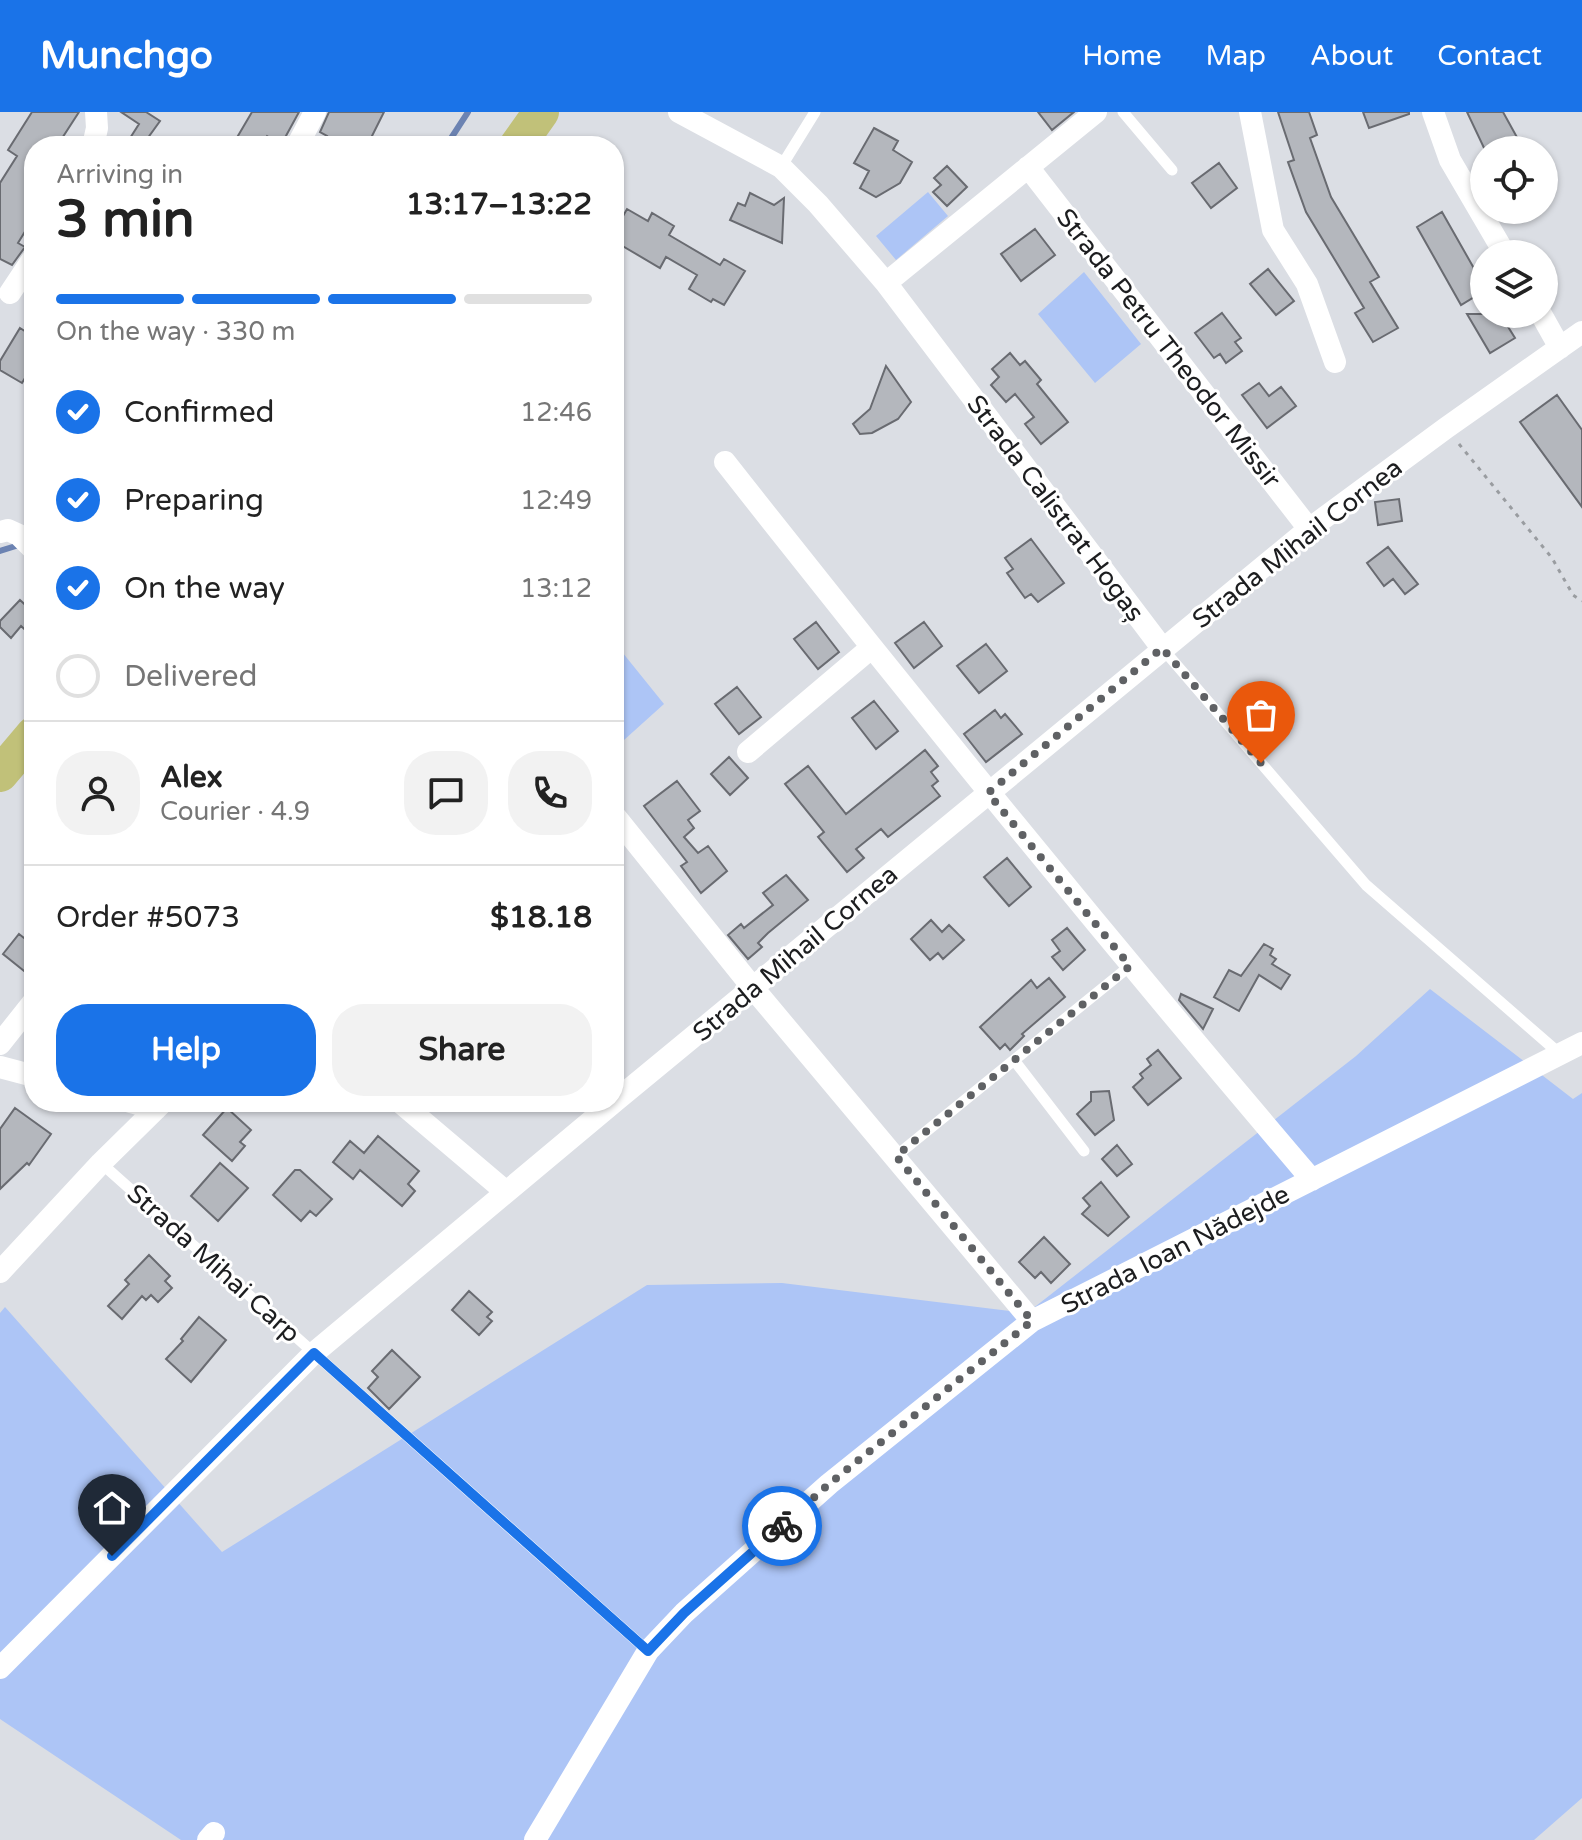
<!DOCTYPE html>
<meta charset="utf-8">
<style>
:root{--surface:#fff;--page:#f2f2f2;--text:#222;--muted:#767676;--line:#e0e0e0;--accent:#1a73e8}
body{margin:0;font-family:"Varela Round",sans-serif;background:var(--page);color:var(--text);height:100vh;display:flex;flex-direction:column;font-size:30px;white-space:nowrap}
*{box-sizing:border-box;margin:0}
p{font-size:26px;color:var(--muted)}
.icon{flex:none;width:44px;height:44px;fill:none;stroke:currentColor;stroke-width:2;stroke-linecap:round;stroke-linejoin:round}
.map{position:relative;flex:1;overflow:hidden}
.drawer{position:absolute;left:24px;top:24px;width:600px;height:976px;display:flex;flex-direction:column;background:var(--surface);border-radius:32px;box-shadow:0 2px 6px #0004}
.drawer>*{flex:none}
.tools{position:absolute;left:1470px;top:24px;display:grid;gap:16px}
.tools a{display:grid;place-items:center;width:88px;height:88px;border-radius:50%;background:var(--surface);box-shadow:0 2px 6px #0004;font-size:40px}
.pin{position:absolute;display:grid;place-items:center;width:68px;height:68px;color:#fff;margin:-82px -34px;border-radius:50% 50% 50% 0;rotate:-45deg;box-shadow:0 0 8px #0007}
.pin .icon{rotate:45deg}
.courier{position:absolute;display:grid;place-items:center;width:80px;height:80px;margin:-40px;border:6px solid #1a73e8;border-radius:50%;background:#fff;color:#222;box-shadow:0 2px 10px #0007}
.headline em{font-style:normal;font-weight:800}
.headline div{display:flex;flex-direction:column-reverse}
.headline{display:flex;align-items:center;justify-content:space-between;height:136px;padding:0 32px}
h1{font-size:52px;font-weight:800;line-height:60px}
.bar{display:grid;grid-template-columns:repeat(4,1fr);gap:12px 8px;align-content:center;height:96px;padding:0 32px}
.bar i{height:10px;border-radius:6px;background:var(--line)}
.bar .active{background:var(--accent)}
.bar p{grid-column:span 4}
.line{display:flex;align-items:center;gap:20px;padding:0 32px;border-top:2px solid var(--line)}
.line div{flex:1}
.round{display:grid;place-items:center;flex:none;width:84px;height:84px;border-radius:32px;background:var(--page)}
ol{padding:0 32px;list-style:none}
li{display:flex;align-items:center;gap:24px;height:88px}
li p{margin-inline-start:auto}
li .icon{padding:8px;border-radius:50%;background:var(--accent);color:#fff;stroke-width:4}
li:last-child{color:var(--muted)}
li i{width:44px;height:44px;border:4px solid var(--line);border-radius:50%}
.primary-button{display:flex;gap:16px;margin-top:auto;padding:16px 32px}
.primary-button a{flex:1;height:92px;border-radius:32px;background:var(--accent);color:#fff;font-size:32px;font-weight:800;line-height:92px;text-align:center}
.primary-button a+a{background:var(--page);color:var(--text)}
header{display:flex;align-items:center;gap:48px;box-sizing:border-box;height:112px;padding:0 40px;background:var(--accent);color:#fff}
header strong{font-size:38px}
nav{display:flex;gap:44px;margin-inline-start:auto;font-size:28px}
.map>svg:first-child{display:block}
</style>
<header>
<strong>Munchgo</strong>
<nav><a>Home</a><a>Map</a><a>About</a><a>Contact</a></nav>
</header>
<div class="map">
<svg width="1582" height="1728" viewBox="0 0 1582 1728">
<rect width="100%" height="100%" fill="#dbdee4"/>
<path fill="#adc5f6" d="M928 80 948 104 896 148 876 124Z
M1084 160 1141 232 1095 271 1038 202Z
M614 530 664 592 614 637Z
M1430 877 1573 987 1582 981V1686L1534 1728H181L0 1607V1201L5 1195 222 1440 647 1173 782 1171 1027 1201 1356 944Z"/>
<g fill="none" stroke-linecap="round" stroke-linejoin="round">
<path stroke="#6c83b2" stroke-width="6" d="M446 34 468 0
M0 439 19 433"/>
</g>
<path fill="#b4b7bd" stroke="#696b71" stroke-width="2" d="M32 0H79L57 34H34V105L18 131 25 135 12 153 0 147V71L17 44 8 38Z
M121 0H146L160 9 142 34H125L139 12Z
M252 0H299L281 33 267 24 260 34H232Z
M329 0H384L367 34H322L327 24 320 20Z
M1038 0H1074L1052 18Z
M1278 0H1309L1317 23 1310 26 1331 85 1379 165 1370 170 1398 216 1373 230 1355 201 1364 196 1306 100 1288 50 1294 48Z
M1363 0H1409V2L1369 16Z
M1467 0H1503L1524 38H1485Z
M874 16 898 29 893 38 912 50 900 71 876 85 860 76 869 59 854 51Z
M1219 51 1237 76 1211 96 1192 71Z
M947 54 967 75 947 94 933 80 941 73 934 66Z
M750 81 774 93 784 86 782 131 730 108 738 91 745 94Z
M627 97 648 109 652 101 674 114 669 123 720 153 724 147 745 159 724 193 713 187 711 190 689 177 697 163 666 145 660 156 614 129V120Z
M1442 100 1484 174V179L1461 193 1417 115Z
M1035 117 1055 143 1021 169 1001 142Z
M1268 157 1294 189 1276 203 1250 172Z
M1222 201 1241 226 1235 230 1242 239 1226 251 1220 242 1214 246 1195 221Z
M1467 202H1500L1515 226 1490 241Z
M20 216 34 225V264L28 261 22 271 0 258V249Z
M1010 241 1020 253 1025 249 1041 268 1037 272 1068 310 1041 332 1025 312 1034 305 1015 282 1006 290 991 273 999 265 992 257Z
M886 254 911 290 898 307 872 321 860 322 853 312 870 297Z
M1259 271 1269 284 1281 275 1296 294 1267 316 1242 283Z
M1557 283 1582 318V395L1520 310Z
M1399 387 1402 409 1378 413 1375 390Z
M1031 427 1064 471 1038 490 1031 482 1025 486 1007 461 1013 457 1005 446Z
M1388 435 1418 472 1405 482 1393 467 1384 474 1367 451Z
M20 488 34 501V526L21 514 11 526 0 515V509Z
M816 510 839 540 818 557 794 527Z
M924 510 942 534 914 556 895 531Z
M986 532 1007 559 979 581 957 554Z
M737 575 761 605 739 622 715 592Z
M874 589 898 619 876 637 852 606Z
M995 598 1001 606 1005 602 1022 622 986 650 964 622Z
M925 638 938 654 931 660 938 669 932 674 940 684 888 725 881 717 856 737 864 746 847 760 818 725 824 720 785 672 808 654 846 702Z
M729 645 748 666 730 683 711 662Z
M677 669 700 699 688 708 694 716 684 725 698 741 708 734 727 759 701 781 681 754 687 750 644 694Z
M1007 746 1031 775 1009 794 984 765Z
M786 763 808 788 768 821 758 831 762 835 748 847 728 823 741 812 744 816 773 793 763 781Z
M931 808 942 820 949 813 964 828 943 847 938 841 930 848 911 827Z
M1067 816 1085 838 1063 858 1052 845 1060 839 1052 828Z
M19 822 34 834V867L3 842Z
M1264 832 1273 837 1270 843 1276 847 1272 852 1290 863 1281 877 1259 863 1239 899 1214 885 1229 858 1241 864Z
M1049 866 1065 885 1022 922 1024 924 1010 938 1005 932 1000 937 980 915 1031 868 1037 876Z
M1181 882 1213 897 1203 917 1179 888Z
M1158 938 1181 966 1148 993 1133 975 1143 966 1140 962 1151 953 1147 947Z
M1109 979 1114 1008 1095 1023 1077 1002 1091 989V980Z
M15 996 51 1022 29 1053 27 1051 0 1077V1017Z
M227 996 251 1018 240 1030 245 1034 232 1049 203 1023Z
M378 1024 419 1059 408 1072 415 1079 402 1094 360 1058 353 1067 333 1050 350 1029 364 1041Z
M1117 1033 1132 1052 1117 1064 1102 1047Z
M220 1051 248 1076 218 1109 191 1084Z
M295 1058H300L332 1087 316 1104 310 1099 301 1109 273 1083Z
M1101 1070 1129 1105 1108 1124 1082 1102 1090 1094 1083 1086Z
M1044 1125 1070 1152 1051 1171 1041 1160 1035 1166 1019 1150Z
M149 1143 170 1164 165 1169 172 1176 158 1190 151 1183 146 1188 142 1184 122 1207 108 1194 129 1172 125 1168Z
M469 1179 492 1200 487 1205 492 1209 479 1223 452 1198Z
M199 1205 226 1228 191 1270 166 1247 183 1229 181 1227Z
M392 1238 420 1265 389 1297 368 1276 378 1265 372 1259Z"/>
<g fill="none" stroke-linecap="round" stroke-linejoin="round">
<path stroke="#999ca0" stroke-width="3" stroke-dasharray="4 6" stroke-linecap="butt" d="M1459 332 1552 446 1573 483 1582 489"/>
<path stroke="#fff" stroke-width="11" d="M1123 0 1172 58
M781 55 815 0
M1162 536 1366 773 1560 942
M1014 948 1084 1039
M896 1044 1130 854
M101 1051 648 1539"/>
<path stroke="#fff" stroke-width="22" d="M679 0 781 55 818 92 886 171 1162 536
M1250 0 1273 118 1307 172 1335 250
M1433 0 1450 48 1505 142
M93 34 97 16 96 0
M297 34 315 0
M1028 55 1309 417
M886 171 1096 0
M10 181 34 145
M1541 202 1560 236
M725 350C916 593 1111 832 1312 1068
M0 420 8 418 19 423 34 438
M748 640 871 536
M614 703 753 876 1032 1209
M0 932 34 889
M0 955 34 964
M130 990 156 997
M400 990 505 1079
M614 990 1309 417 1446 316 1582 220
M0 1160 101 1051 163 990
M0 1556 314 1241 614 990
M208 1728 214 1721
M535 1728 648 1539 684 1501 829 1372 1032 1209 1582 931"/>
<path stroke="#c1c179" stroke-width="36" d="M517 34 541 0
M0 662 34 622"/>
</g>
<g fill="none" stroke-linecap="round" stroke-linejoin="round">
<path stroke="#5f6164" stroke-width="8" stroke-dasharray="0 14.4" d="M782 1414 829 1372 1032 1209 896 1044 1130 854 988 681 1162 536 1261 651"/>
<path stroke="#1a73e8" stroke-width="10" d="M112 1444 314 1241 648 1539 684 1501 782 1414"/>
</g>
<g text-anchor="middle" stroke-width="6" stroke-linejoin="round" paint-order="stroke">
<g font-size="26" fill="#1c1d1f" stroke="#fff">
<text transform="translate(1169 236) rotate(52)" y="9">Strada Petru Theodor Missir</text>
<text transform="translate(1056 396) rotate(53)" y="9">Strada Calistrat Hogaș</text>
<text transform="translate(1297 431) rotate(-38)" y="9">Strada Mihail Cornea</text>
<text transform="translate(795 841) rotate(-40)" y="9">Strada Mihail Cornea</text>
<text transform="translate(1175 1137) rotate(-27)" y="9">Strada Ioan Nădejde</text>
<text transform="translate(214 1151) rotate(42)" y="9">Strada Mihai Carp</text>
</g>
</g>
</svg>
<div class="tools">
<a><svg class="icon" aria-label="locate" viewBox="0 0 24 24"><circle cx="12" cy="12" r="6"/><path d="M12 2v4M12 18v4M2 12h4M18 12h4"/></svg></a>
<a><svg class="icon" aria-label="layers" viewBox="0 0 24 24"><path d="M12 4l9 5-9 5-9-5zM3 14l9 5 9-5"/></svg></a>
</div>
<div class="pin" style="left:1261px;top:651px;background:#ea580c"><svg class="icon" aria-label="bag" viewBox="0 0 24 24"><path d="M5 8h14l-1 12H6zM9 8a3 3 0 0 1 6 0"/></svg></div>
<div class="pin" style="left:112px;top:1444px;background:#1f2937"><svg class="icon" aria-label="home" viewBox="0 0 24 24"><path d="M3 11l9-7 9 7M6 9v11h12V9"/></svg></div>
<div class="courier" style="left:782px;top:1414px"><svg class="icon" aria-label="bike" viewBox="0 0 24 24"><circle cx="6" cy="16" r="4"/><circle cx="18" cy="16" r="4"/><path d="M6 16l4-8h5l3 8M10 8l3 8H6M13 5h3"/></svg></div>
<section class="drawer">
<div class="headline"><div><h1>3 min</h1><p>Arriving in</p></div><em>13:17–13:22</em></div>
<div class="bar"><i class="active"></i><i class="active"></i><i class="active"></i><i></i><p>On the way · 330 m</p></div>
<ol>
<li><svg class="icon" aria-label="check" viewBox="0 0 24 24"><path d="M5 12l5 5 9-10"/></svg>Confirmed<p>12:46</p></li>
<li><svg class="icon" aria-label="check" viewBox="0 0 24 24"><path d="M5 12l5 5 9-10"/></svg>Preparing<p>12:49</p></li>
<li><svg class="icon" aria-label="check" viewBox="0 0 24 24"><path d="M5 12l5 5 9-10"/></svg>On the way<p>13:12</p></li>
<li><i></i>Delivered</li>
</ol>
<div class="line" style="height:144px"><a class="round"><svg class="icon" aria-label="person" viewBox="0 0 24 24"><circle cx="12" cy="8" r="4"/><path d="M4 21q1-7 8-7t8 7"/></svg></a><div><b>Alex</b><p>Courier · 4.9</p></div><a class="round"><svg class="icon" aria-label="chat" viewBox="0 0 24 24"><path d="M4 5h16v11H9l-5 4z"/></svg></a><a class="round"><svg class="icon" aria-label="phone" viewBox="0 0 24 24"><path d="M5 4h4l2 5-3 2q2 4 5 5l2-3 5 2v4C11 20 4 13 5 4z"/></svg></a></div>
<div class="line" style="height:104px"><div>Order #5073</div><b>$18.18</b></div>
<div class="primary-button"><a>Help</a><a>Share</a></div>
</section>
</div>
